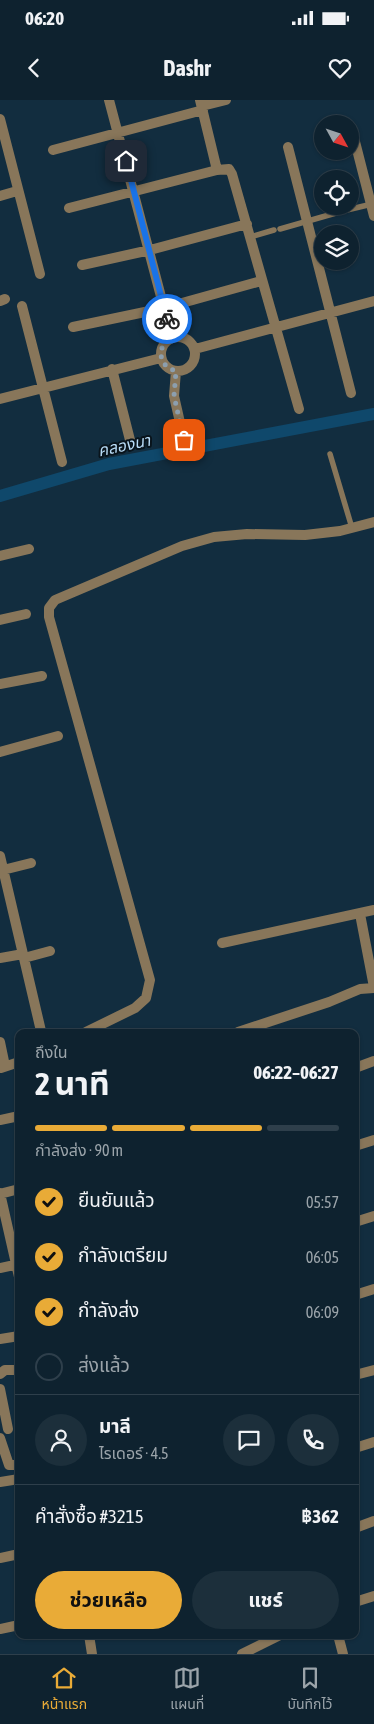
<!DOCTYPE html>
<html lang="th">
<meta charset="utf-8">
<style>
:root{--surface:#0e222f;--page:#1c2f3b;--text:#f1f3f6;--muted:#9ba4aa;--line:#2e3f4b;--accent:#e9ab37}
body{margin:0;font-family:"Asap Condensed","Noto Sans Thai",sans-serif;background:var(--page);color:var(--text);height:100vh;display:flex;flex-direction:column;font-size:19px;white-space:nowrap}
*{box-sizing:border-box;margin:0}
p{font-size:16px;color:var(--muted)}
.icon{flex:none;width:28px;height:28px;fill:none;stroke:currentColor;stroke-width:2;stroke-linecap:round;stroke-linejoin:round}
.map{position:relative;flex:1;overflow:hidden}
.side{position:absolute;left:15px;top:929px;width:344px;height:610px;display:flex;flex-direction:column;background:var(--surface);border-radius:10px;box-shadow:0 1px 4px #0004,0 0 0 1px var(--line)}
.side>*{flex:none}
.needle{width:32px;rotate:130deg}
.tools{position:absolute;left:314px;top:15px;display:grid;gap:10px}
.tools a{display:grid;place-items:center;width:45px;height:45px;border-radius:50%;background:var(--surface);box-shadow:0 1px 4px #0004,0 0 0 1px var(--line);font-size:25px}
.pin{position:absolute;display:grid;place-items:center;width:42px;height:42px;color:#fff;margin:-21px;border-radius:10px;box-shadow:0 2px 8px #0006}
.courier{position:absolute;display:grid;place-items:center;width:50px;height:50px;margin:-25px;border:4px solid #1a73e8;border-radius:50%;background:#fff;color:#222;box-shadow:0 1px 6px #0007}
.overview em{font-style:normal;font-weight:700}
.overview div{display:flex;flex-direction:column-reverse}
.overview{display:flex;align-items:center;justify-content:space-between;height:85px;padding:0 20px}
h1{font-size:32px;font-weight:700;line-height:38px}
.bar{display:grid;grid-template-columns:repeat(4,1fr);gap:8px 5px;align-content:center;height:60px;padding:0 20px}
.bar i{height:6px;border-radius:4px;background:var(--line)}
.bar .current{background:var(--accent)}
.bar p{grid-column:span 4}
.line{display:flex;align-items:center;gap:12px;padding:0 20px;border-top:1px solid var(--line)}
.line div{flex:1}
.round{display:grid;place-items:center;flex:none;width:52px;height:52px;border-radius:26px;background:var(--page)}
ol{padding:0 20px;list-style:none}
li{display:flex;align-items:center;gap:15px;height:55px}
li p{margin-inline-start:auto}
li .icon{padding:5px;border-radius:50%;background:var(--accent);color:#111;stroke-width:4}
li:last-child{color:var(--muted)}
li i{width:28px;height:28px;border:2px solid var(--line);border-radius:50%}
.button{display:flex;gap:10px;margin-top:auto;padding:10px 20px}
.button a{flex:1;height:58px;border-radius:30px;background:var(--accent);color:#111;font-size:20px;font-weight:700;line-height:58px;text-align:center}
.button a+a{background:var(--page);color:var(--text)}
.status{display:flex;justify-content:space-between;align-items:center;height:35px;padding:0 25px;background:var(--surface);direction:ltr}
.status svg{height:14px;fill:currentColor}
header{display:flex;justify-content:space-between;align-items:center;height:65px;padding:0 20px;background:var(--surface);font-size:22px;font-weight:700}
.tabs{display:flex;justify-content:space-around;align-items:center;height:70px;border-top:1px solid var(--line);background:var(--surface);font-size:14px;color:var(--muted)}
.tabs a{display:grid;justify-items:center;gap:2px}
.tabs .current{color:var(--accent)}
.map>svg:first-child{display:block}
</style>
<div class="status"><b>06:20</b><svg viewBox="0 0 49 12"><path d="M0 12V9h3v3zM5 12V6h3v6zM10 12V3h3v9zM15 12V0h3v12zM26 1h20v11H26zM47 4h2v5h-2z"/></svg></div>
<header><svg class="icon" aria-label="back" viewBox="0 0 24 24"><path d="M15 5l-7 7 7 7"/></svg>Dashr<svg class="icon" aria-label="heart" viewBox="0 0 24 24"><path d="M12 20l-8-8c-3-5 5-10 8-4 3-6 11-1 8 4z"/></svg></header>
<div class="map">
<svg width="374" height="1554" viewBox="0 0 374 1554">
<rect width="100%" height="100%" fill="#122d3f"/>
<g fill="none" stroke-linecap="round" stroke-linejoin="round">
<path stroke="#0f486b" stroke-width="12" d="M0 396 109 364 374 314"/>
<path stroke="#88765a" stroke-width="5.5" d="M347 110 372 104
M280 129 336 113
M250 137 274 130
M330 354 352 428"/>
<path stroke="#88765a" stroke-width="10" d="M109 0 164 208 174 237
M200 0 217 70
M202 6 226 0
M0 19 40 174
M352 30 374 116
M288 47 351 293
M53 50 203 10
M0 96 17 91
M69 108 217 70 229 69 232 74 299 309
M82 165 150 150 247 124
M0 201 5 199
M22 206 62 362
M73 227 164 208 261 181
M161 254a17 17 0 1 1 34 0a17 17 0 1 1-34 0Z
M195 249 374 201
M112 269 131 344
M176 271 174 296 184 340
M0 299 161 258
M0 456 29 449
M0 520 26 514
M0 584 42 576
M0 652 58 636
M0 756 41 931
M3 770 31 763
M360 814 374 887
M222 843 374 810
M0 858 23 854
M24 858 50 851
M86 932 135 908 146 898 150 880 49 517V508L55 500 182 446 214 437 247 434 305 435 340 431 374 422
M238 932 329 902 360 889 374 888
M0 942 5 966
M1 968 19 962
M355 968 374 961
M0 1020 19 1016
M355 1046 374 1040
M0 1093 19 1177
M0 1094 19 1089
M355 1122 374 1116
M0 1168 19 1164
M355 1195 374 1189
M0 1239 19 1236
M0 1274 5 1270H19
M355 1275 374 1270
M0 1289 8 1329
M0 1338 9 1365H19
M355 1348 374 1342
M0 1382 19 1379
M355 1428 374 1421
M0 1458 19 1454
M355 1502 374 1496
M0 1529 19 1525
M89 1535 92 1554
M338 1535 343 1554
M242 1554 280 1535"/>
</g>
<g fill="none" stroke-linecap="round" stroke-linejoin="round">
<path stroke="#8c9fae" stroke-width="5" stroke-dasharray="0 9" d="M167 219 174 237 163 245C158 258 163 267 176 271L174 296 184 340"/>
<path stroke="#1a73e8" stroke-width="6" d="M126 61 167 219"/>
</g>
<g text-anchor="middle" stroke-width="4" stroke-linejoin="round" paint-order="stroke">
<g font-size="16" font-style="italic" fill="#b8dbf6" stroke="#09141c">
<text transform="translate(124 345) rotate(-12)" y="6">คลองนา</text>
</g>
</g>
</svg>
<div class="tools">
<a><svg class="needle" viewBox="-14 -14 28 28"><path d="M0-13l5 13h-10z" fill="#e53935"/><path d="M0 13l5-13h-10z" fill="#9ba4aa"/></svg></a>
<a><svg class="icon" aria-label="locate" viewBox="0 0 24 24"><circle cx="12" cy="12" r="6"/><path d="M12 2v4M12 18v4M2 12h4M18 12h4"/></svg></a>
<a><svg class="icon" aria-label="layers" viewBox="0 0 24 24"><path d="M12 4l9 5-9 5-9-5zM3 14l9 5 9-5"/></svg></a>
</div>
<div class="pin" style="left:184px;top:340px;background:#ea580c"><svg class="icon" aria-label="bag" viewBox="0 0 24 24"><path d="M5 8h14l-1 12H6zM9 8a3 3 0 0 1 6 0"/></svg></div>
<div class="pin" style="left:126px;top:61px;background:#1f2937"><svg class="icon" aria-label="home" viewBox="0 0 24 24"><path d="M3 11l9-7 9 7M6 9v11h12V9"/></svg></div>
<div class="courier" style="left:167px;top:219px"><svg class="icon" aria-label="bike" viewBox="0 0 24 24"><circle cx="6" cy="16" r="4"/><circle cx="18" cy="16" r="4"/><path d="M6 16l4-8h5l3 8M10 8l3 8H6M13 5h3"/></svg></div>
<section class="side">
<div class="overview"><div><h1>2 นาที</h1><p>ถึงใน</p></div><em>06:22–06:27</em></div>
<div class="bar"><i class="current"></i><i class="current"></i><i class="current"></i><i></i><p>กำลังส่ง · 90 m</p></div>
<ol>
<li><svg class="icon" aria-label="check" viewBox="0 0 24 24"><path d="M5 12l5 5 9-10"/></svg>ยืนยันแล้ว<p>05:57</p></li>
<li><svg class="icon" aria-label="check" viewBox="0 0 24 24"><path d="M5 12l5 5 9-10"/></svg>กำลังเตรียม<p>06:05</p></li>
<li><svg class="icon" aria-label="check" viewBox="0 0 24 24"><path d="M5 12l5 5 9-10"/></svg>กำลังส่ง<p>06:09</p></li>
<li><i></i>ส่งแล้ว</li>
</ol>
<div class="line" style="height:90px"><a class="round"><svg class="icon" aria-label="person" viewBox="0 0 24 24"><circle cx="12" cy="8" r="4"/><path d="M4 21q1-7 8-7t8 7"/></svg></a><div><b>มาลี</b><p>ไรเดอร์ · 4.5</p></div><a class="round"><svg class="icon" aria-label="chat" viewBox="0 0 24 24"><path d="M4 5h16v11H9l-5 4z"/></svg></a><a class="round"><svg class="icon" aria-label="phone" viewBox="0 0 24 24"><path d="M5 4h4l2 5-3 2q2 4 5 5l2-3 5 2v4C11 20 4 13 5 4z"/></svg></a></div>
<div class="line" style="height:65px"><div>คำสั่งซื้อ #3215</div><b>฿362</b></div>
<div class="button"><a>ช่วยเหลือ</a><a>แชร์</a></div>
</section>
</div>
<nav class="tabs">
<a class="current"><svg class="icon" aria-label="home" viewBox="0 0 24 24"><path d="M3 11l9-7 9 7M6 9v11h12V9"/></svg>หน้าแรก</a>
<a><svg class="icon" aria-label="map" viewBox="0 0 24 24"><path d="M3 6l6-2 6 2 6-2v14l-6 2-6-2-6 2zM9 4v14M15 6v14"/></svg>แผนที่</a>
<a><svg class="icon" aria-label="saved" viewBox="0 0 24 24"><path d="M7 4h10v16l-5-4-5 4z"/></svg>บันทึกไว้</a>
</nav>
